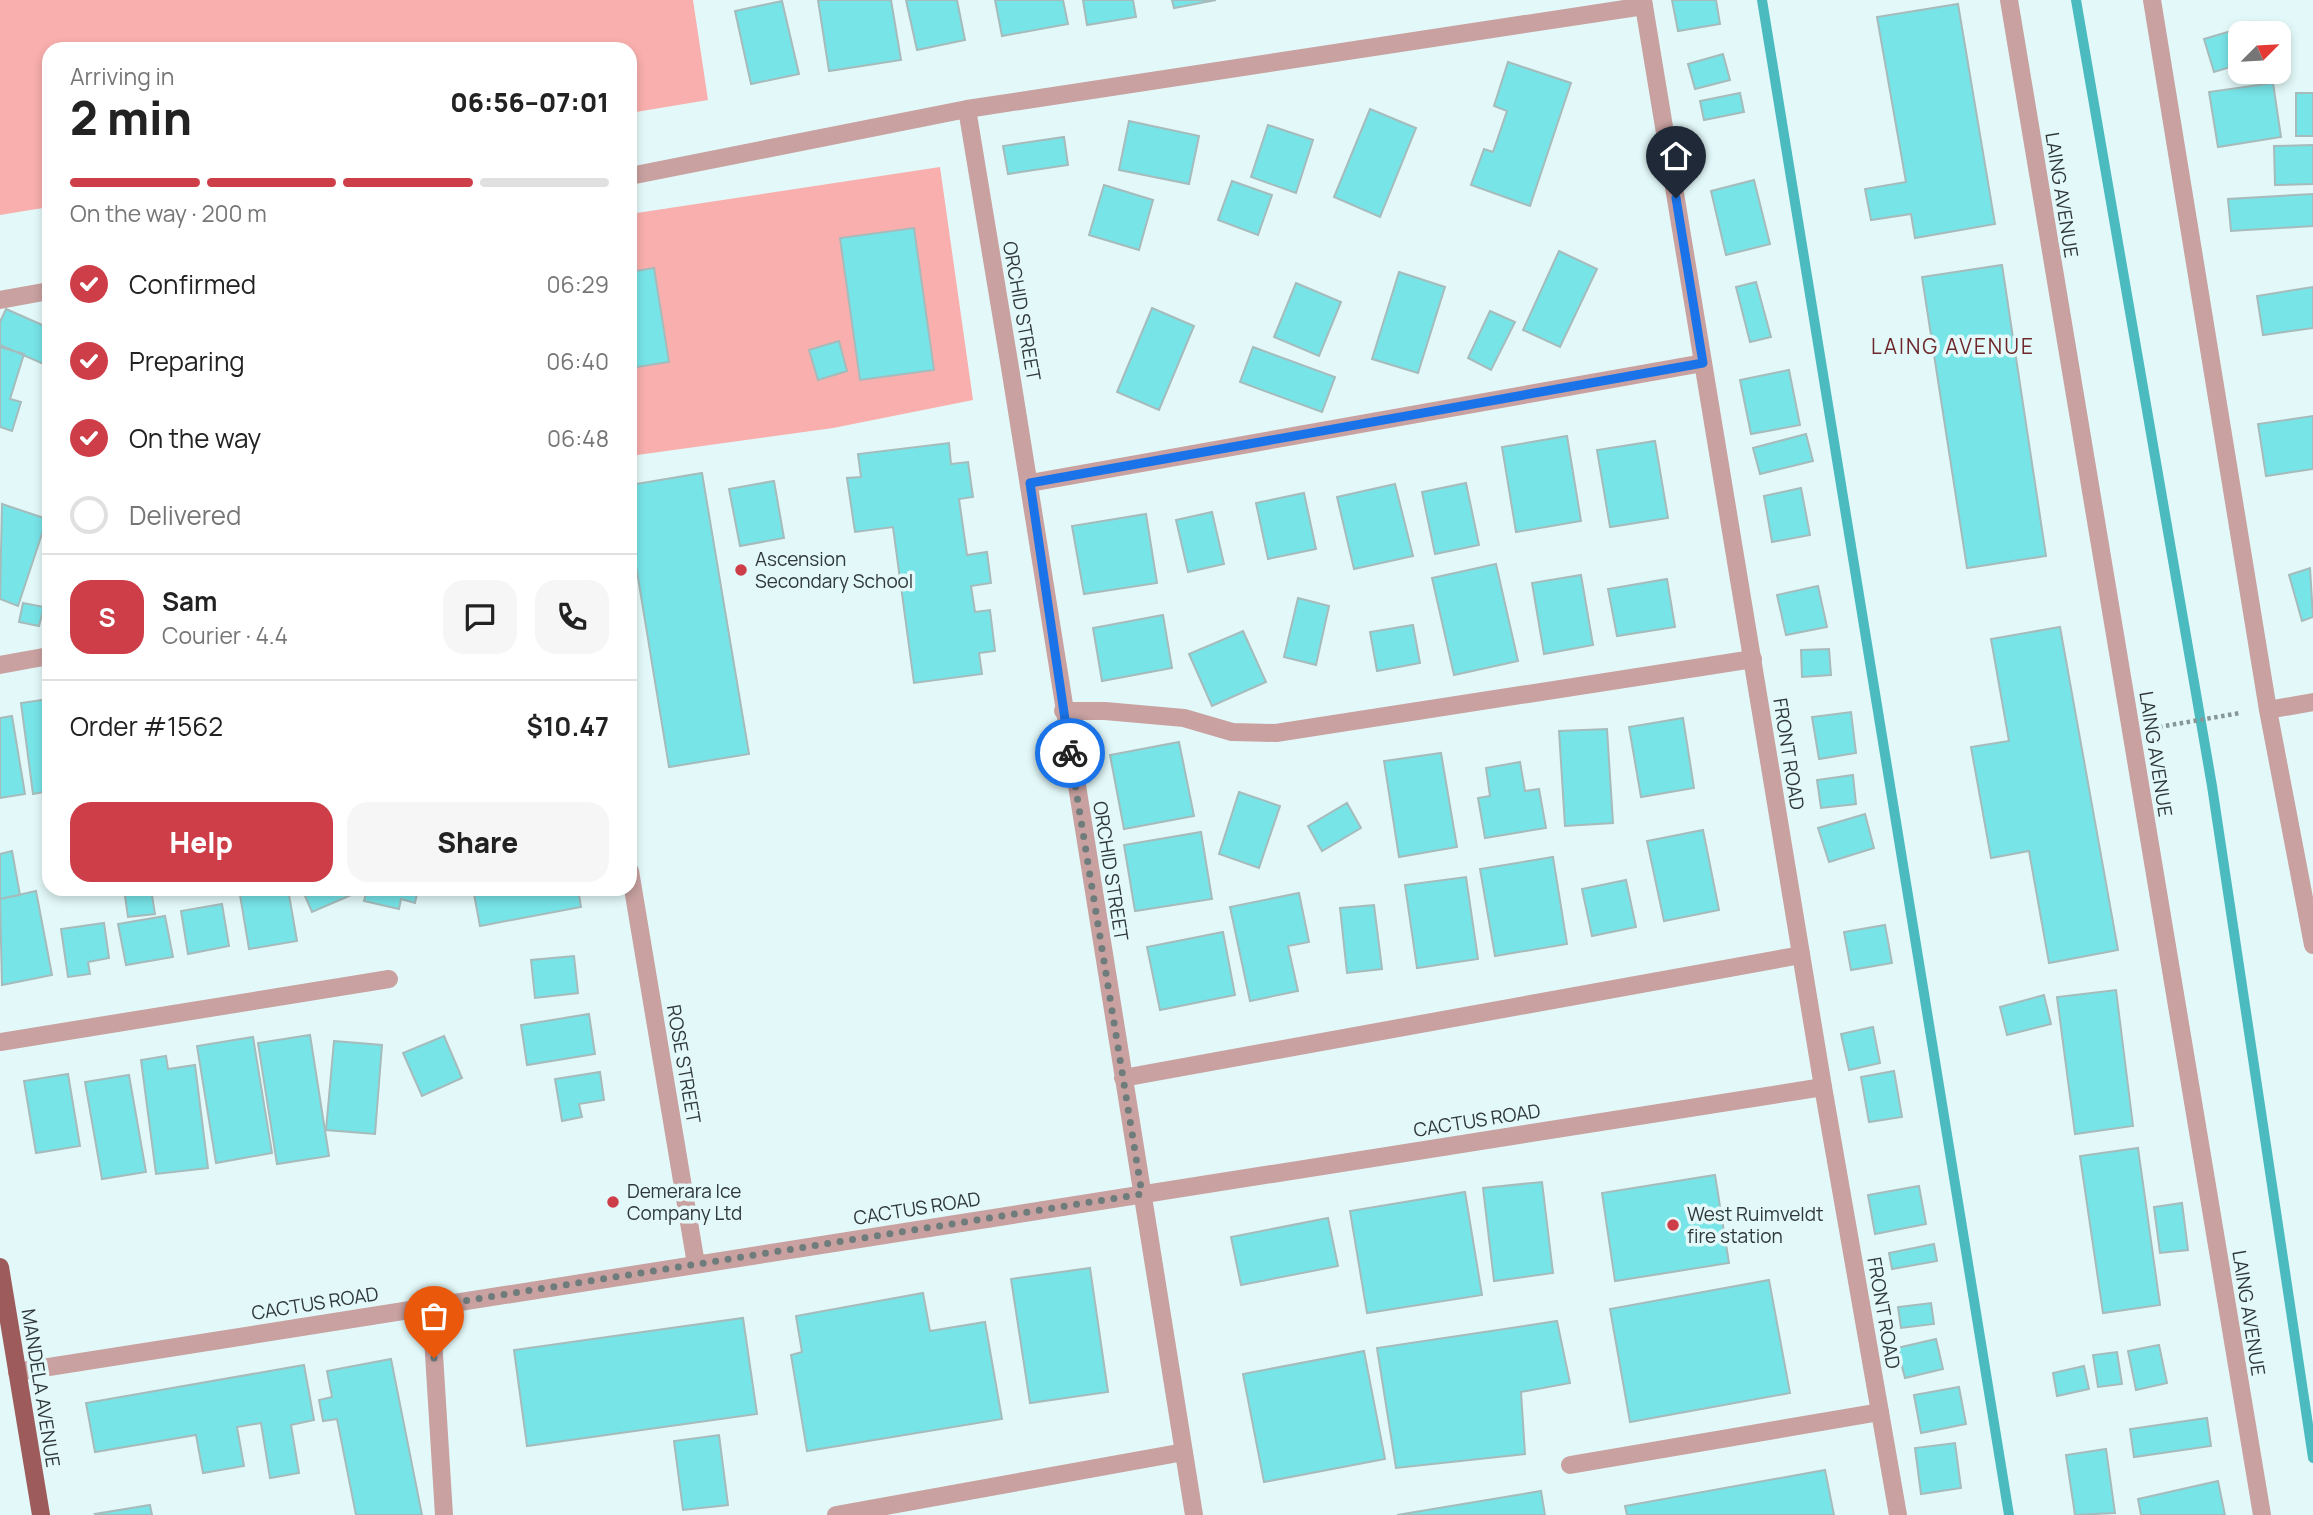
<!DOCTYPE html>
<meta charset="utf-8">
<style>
:root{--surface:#fff;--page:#f6f6f6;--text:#222;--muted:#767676;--line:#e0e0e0;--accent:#ce3e48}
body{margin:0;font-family:Manrope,sans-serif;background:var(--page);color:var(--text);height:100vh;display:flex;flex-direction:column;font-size:26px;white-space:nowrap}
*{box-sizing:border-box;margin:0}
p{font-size:23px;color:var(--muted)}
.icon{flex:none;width:38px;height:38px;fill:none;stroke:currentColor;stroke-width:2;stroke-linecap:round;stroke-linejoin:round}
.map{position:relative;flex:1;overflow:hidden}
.details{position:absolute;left:42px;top:42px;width:595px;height:854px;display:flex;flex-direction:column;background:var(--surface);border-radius:21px;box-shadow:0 4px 10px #0003}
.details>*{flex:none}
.needle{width:46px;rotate:66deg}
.controls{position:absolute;left:2228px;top:21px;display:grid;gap:14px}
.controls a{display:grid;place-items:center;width:63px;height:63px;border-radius:14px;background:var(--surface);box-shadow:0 4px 10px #0003;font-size:35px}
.pin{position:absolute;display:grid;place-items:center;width:60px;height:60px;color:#fff;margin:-72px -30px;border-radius:50% 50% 50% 0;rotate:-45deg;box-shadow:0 0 7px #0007}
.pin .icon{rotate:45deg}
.courier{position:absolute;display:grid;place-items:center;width:70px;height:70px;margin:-35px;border:5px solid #1a73e8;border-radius:50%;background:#fff;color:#222;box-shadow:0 2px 9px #0007}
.headline em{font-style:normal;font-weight:800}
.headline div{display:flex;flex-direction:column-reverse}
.headline{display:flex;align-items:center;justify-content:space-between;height:119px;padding:0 28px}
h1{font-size:46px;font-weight:800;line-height:52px}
.bar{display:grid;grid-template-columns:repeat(4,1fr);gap:10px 7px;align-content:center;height:84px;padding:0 28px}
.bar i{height:9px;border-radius:5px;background:var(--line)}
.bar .active{background:var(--accent)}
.bar p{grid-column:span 4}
.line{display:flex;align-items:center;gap:18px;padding:0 28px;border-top:2px solid var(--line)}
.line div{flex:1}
.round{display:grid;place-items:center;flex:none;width:74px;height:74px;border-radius:21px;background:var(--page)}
ol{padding:0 28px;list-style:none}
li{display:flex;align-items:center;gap:21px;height:77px}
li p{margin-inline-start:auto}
li .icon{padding:7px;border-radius:50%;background:var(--accent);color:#fff;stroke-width:4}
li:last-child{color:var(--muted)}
li i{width:38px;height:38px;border:4px solid var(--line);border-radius:50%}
.cta{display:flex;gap:14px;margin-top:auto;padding:14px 28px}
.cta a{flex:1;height:80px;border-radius:21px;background:var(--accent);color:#fff;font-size:28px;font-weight:800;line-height:80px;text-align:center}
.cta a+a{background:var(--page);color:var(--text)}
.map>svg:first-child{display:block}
</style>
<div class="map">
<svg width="2313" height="1515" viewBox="0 0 2313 1515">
<rect width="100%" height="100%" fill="#e3f9f9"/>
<path fill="#f8afad" d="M0 0H693L708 100 630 113V49H49V207L0 215Z
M940 167 973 400 833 428 630 456V214Z"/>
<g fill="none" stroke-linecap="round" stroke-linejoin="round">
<path stroke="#4bbbc0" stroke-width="10" d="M1762 0 2009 1515
M2076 0 2212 786 2313 1458"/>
</g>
<path fill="#77e4e8" stroke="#a6bbbb" stroke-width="2" d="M818 0H891L901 60 829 71Z
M906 0H957L965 40 917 50Z
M995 0H1063L1068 24 1002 36Z
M1083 0H1133L1136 17 1087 25Z
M1172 0H1216L1174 8Z
M1672 0H1716L1720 24 1678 31Z
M782 1 799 74 751 84 735 11Z
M1958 4 1995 224 1915 238 1911 214 1871 220 1865 189 1906 182 1877 17Z
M2248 26 2250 33H2240V64L2214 72 2204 39Z
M1723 54 1730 80 1695 89 1688 64Z
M1508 62 1571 83 1530 206 1471 185 1484 149 1493 152 1507 111 1494 106Z
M2273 83 2281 137 2218 147 2209 92Z
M1740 93 1744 112 1704 120 1700 101Z
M2296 93H2313V136H2296Z
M1370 109 1416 128 1380 217 1334 197Z
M1129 121 1199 136 1189 184 1119 170Z
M1268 125 1313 140 1296 193 1251 177Z
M1064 137 1068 165 1008 174 1003 146Z
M2313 145V184L2275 185 2274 146Z
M1754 180 1770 244 1726 255 1711 191Z
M1232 181 1272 195 1258 235 1218 220Z
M1104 185 1153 200 1139 250 1089 235Z
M2313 194V226L2231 231 2228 199Z
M914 228 934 370 860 380 840 238Z
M1559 251 1597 269 1560 347 1523 330Z
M2002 265 2046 556 1967 568 1922 277Z
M654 268 669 362 630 368V272Z
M1399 272 1445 287 1418 373 1372 359Z
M1756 282 1771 337 1750 342 1736 287Z
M1296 283 1341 302 1319 356 1274 337Z
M2313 287V328L2263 335 2257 296Z
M1152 308 1194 326 1159 410 1117 392Z
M6 309 49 328 46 365 0 345V322Z
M1490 311 1515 322 1491 370 1468 358Z
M839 341 847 371 818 380 809 350Z
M0 347 24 354 10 399 21 402 12 431 0 427Z
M1253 347 1335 377 1322 412 1240 382Z
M1789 370 1800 425 1751 434 1740 380Z
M2313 416V469L2266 476 2258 424Z
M1806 434 1813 461 1760 474 1753 448Z
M1567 436 1581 521 1516 532 1502 447Z
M1655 441 1668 518 1610 527 1597 450Z
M949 443 951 464 968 462 973 497 959 499 967 555 987 552 991 583 971 586 975 612 990 610 995 651 979 653 982 674 914 683 893 527 855 532 847 478 861 477 858 454Z
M702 473 749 754 669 767 630 529V485Z
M774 481 784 538 740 546 729 489Z
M1466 483 1479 545 1435 554 1422 492Z
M1395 484 1413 556 1354 569 1337 497Z
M1801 488 1810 535 1772 542 1764 496Z
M1304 493 1316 549 1268 559 1256 503Z
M2 504 47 519 18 606 0 599Z
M1212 512 1224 564 1188 572 1176 520Z
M1146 514 1157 583 1084 594 1072 526Z
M1496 564 1518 661 1454 675 1432 578Z
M2310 568 2313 617 2302 621 2289 575Z
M1581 575 1593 645 1544 654 1532 583Z
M1667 579 1675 627 1617 636 1608 589Z
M1818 586 1827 627 1786 635 1777 595Z
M1298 598 1329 606 1316 665 1284 657Z
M23 603 44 607 39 626 19 622Z
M1163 615 1172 668 1102 681 1093 628Z
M1413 625 1420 663 1377 671 1370 632Z
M2060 627 2118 950 2049 963 2029 851 1991 858 1971 747 2009 741 1991 639Z
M1243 631 1266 682 1212 706 1189 654Z
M1829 649 1831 675 1802 677 1801 650Z
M49 699V791L33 794 21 703Z
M1851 712 1856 753 1819 759 1812 717Z
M12 716 25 794 0 798V718Z
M1683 718 1694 788 1641 797 1629 727Z
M1607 729 1613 823 1565 826 1559 731Z
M1179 742 1194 816 1124 829 1110 755Z
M1441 753 1457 847 1399 857 1384 761Z
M1520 762 1525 791 1539 789 1546 828 1485 838 1478 798 1490 796 1486 768Z
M1853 775 1856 804 1821 808 1817 780Z
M1239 792 1280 806 1259 868 1219 854Z
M1347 803 1361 828 1322 851 1308 826Z
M1865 814 1874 848 1829 862 1818 828Z
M1703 830 1719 910 1664 921 1647 841Z
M1201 832 1212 899 1135 911 1124 845Z
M12 851 20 895 0 899V854Z
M1553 857 1567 944 1495 956 1480 869Z
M1466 877 1478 959 1417 968 1405 885Z
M1626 880 1636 927 1592 936 1582 889Z
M124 889H151L155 914 128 917Z
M239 889H288L297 941 249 949Z
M302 889H354L356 893 312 912Z
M367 889H418L415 903 401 899 399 909 364 901Z
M473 889H578L581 907 480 926Z
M36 891 52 975 2 985 0 899Z
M1299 893 1309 942 1288 946 1298 991 1250 1001 1230 907Z
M222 904 229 946 188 954 181 911Z
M1374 905 1382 969 1347 973 1340 908Z
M165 916 173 957 126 965 118 924Z
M104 923 109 958 88 962 90 974 68 977 61 929Z
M1885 925 1892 963 1851 970 1844 932Z
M1223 932 1235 995 1160 1010 1147 947Z
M574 956 578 993 535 998 531 960Z
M2116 990 2133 1126 2075 1134 2057 997Z
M2044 995 2051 1024 2007 1035 2000 1007Z
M589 1014 595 1054 527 1065 521 1025Z
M1873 1027 1880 1063 1849 1070 1841 1034Z
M310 1035 329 1156 277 1164 258 1043Z
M444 1036 462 1078 422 1096 403 1053Z
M253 1037 272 1153 216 1163 197 1046Z
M334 1041 382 1045 375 1134 326 1130Z
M166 1056 168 1069 195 1065 208 1168 156 1174 141 1060Z
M1894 1071 1902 1117 1869 1122 1861 1077Z
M600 1072 604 1100 579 1104 582 1117 562 1121 555 1079Z
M68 1074 80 1146 36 1153 24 1081Z
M129 1075 146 1172 102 1179 85 1082Z
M2138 1148 2160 1305 2103 1313 2080 1156Z
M1715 1175 1729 1263 1615 1281 1602 1193Z
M1542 1182 1553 1273 1494 1281 1483 1188Z
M1919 1186 1926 1224 1875 1234 1868 1195Z
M1465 1192 1482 1295 1367 1313 1350 1211Z
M2182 1203 2188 1250 2160 1253 2154 1207Z
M1328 1218 1338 1266 1241 1285 1231 1237Z
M1934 1244 1937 1261 1892 1269 1889 1253Z
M1090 1268 1108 1392 1030 1403 1011 1279Z
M1769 1280 1790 1393 1630 1422 1610 1309Z
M923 1293 930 1331 985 1322 1002 1419 807 1451 791 1355 802 1352 796 1316Z
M1931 1303 1934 1324 1901 1328 1898 1307Z
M743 1318 757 1414 527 1446 514 1350Z
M1557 1321 1570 1383 1521 1392 1525 1454 1396 1468 1377 1348Z
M1936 1339 1943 1369 1905 1378 1897 1348Z
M2159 1345 2167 1383 2136 1390 2128 1351Z
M1364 1351 1385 1459 1264 1482 1243 1374Z
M2117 1352 2122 1384 2098 1387 2093 1355Z
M391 1359 422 1515H356L337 1419 323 1421 319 1400 332 1397 327 1371Z
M304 1365 314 1420 291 1425 299 1473 270 1478 261 1423 237 1427 244 1466 203 1473 196 1435 95 1452 86 1403Z
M2084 1366 2089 1389 2057 1396 2053 1373Z
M1959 1387 1966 1424 1921 1433 1914 1395Z
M2207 1418 2211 1446 2134 1457 2130 1429Z
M719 1435 728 1505 683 1510 674 1441Z
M1955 1443 1961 1488 1921 1494 1915 1448Z
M2106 1449 2115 1513 2075 1515 2066 1455Z
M1825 1470 1834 1515H1627L1625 1506Z
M2218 1481 2225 1515H2141L2138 1499Z
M1541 1491 1545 1515H1397Z
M150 1505 152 1515H96L95 1514Z"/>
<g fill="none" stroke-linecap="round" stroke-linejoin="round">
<path stroke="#879696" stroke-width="4.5" stroke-dasharray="3.5 3.5" stroke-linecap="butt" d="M2159 727 2240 713"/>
<path stroke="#c8a1a0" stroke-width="18" d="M1570 1465 1880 1412"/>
<path stroke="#c8a1a0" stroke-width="18" d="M1063 711H1105L1184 718 1232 732 1276 733"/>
<path stroke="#c8a1a0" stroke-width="18" d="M2009 0 2262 1515
M2152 0 2268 710 2313 945
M967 109C1046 577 1118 1046 1194 1515
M630 176 967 109 1644 6
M0 300 49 291
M1030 483 1703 363
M0 665 49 656
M2268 710 2313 702
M1276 733 1753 659
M630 871 696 1264
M0 1042 389 979
M1123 1078 1801 955
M431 1306 444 1515
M17 1372 1823 1087
M836 1515 1184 1452"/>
<path stroke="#c8a1a0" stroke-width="18" d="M1643 0 1823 1087 1898 1515"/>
<path stroke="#9d5c5b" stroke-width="18" d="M0 1267 41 1515"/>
</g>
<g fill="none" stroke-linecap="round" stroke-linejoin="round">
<path stroke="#6f7c7c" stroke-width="7" stroke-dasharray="0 12.6" d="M434 1358 431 1306 1142 1194 1070 753"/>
<path stroke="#1a73e8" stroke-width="9" d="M1070 753 1030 483 1703 363 1676 198"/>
</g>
<g fill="#ce3e48" stroke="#e3f9f9" stroke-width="2.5">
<circle cx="741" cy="570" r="7"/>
<circle cx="613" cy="1202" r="7"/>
<circle cx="1673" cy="1225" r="7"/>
</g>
<g text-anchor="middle" stroke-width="7" stroke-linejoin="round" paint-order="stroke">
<g font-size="19" fill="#303839" stroke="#e3f9f9">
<text transform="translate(2062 195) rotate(81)" y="7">LAING AVENUE</text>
<text transform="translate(1022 311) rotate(80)" y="7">ORCHID STREET</text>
<text transform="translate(1789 754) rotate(81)" y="7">FRONT ROAD</text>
<text transform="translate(2156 754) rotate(81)" y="7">LAING AVENUE</text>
<text transform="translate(1111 871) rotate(81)" y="7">ORCHID STREET</text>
<text transform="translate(684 1064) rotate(80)" y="7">ROSE STREET</text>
<text transform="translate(1477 1120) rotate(-9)" y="7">CACTUS ROAD</text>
<text transform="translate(917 1208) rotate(-9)" y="7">CACTUS ROAD</text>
<text transform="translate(315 1303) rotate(-9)" y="7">CACTUS ROAD</text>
<text transform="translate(1884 1313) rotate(80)" y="7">FRONT ROAD</text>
<text transform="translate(2249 1313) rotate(81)" y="7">LAING AVENUE</text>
<text transform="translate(41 1388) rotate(81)" y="7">MANDELA AVENUE</text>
</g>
<g font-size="19" fill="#303839" stroke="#e3f9f9" text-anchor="start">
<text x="755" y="566">Ascension<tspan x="755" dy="22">Secondary School</tspan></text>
<text x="627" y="1198">Demerara Ice<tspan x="627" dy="22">Company Ltd</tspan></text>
<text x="1687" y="1221">West Ruimveldt<tspan x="1687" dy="22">fire station</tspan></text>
</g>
<g font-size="21" letter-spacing="2" fill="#6e282b" stroke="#e3f9f9">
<text x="1953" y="354">LAING AVENUE</text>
</g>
</g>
</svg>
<div class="controls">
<a><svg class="needle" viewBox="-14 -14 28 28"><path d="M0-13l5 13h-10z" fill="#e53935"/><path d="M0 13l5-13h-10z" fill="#767676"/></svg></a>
</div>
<div class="pin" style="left:434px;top:1358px;background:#ea580c"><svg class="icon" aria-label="bag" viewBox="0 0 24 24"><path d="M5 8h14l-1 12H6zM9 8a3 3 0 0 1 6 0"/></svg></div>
<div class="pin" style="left:1676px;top:198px;background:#1f2937"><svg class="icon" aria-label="home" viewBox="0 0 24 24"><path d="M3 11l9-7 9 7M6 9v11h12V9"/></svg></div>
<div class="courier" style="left:1070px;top:753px"><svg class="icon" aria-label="bike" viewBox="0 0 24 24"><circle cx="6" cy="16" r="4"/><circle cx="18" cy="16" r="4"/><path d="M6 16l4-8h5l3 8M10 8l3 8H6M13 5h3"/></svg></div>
<section class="details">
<div class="headline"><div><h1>2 min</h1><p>Arriving in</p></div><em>06:56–07:01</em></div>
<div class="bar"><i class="active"></i><i class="active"></i><i class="active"></i><i></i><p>On the way · 200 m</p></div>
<ol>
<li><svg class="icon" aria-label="check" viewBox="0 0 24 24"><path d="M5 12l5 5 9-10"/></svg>Confirmed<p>06:29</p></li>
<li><svg class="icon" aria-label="check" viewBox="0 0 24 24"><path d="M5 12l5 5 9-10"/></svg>Preparing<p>06:40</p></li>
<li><svg class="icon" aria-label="check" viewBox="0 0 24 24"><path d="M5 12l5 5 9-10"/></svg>On the way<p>06:48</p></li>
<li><i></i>Delivered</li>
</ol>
<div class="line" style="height:126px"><b class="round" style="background:var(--accent);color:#fff">S</b><div><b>Sam</b><p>Courier · 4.4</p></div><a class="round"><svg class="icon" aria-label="chat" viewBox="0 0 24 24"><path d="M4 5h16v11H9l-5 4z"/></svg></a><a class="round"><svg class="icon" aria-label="phone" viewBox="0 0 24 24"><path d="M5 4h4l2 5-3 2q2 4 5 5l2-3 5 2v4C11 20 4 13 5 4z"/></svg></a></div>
<div class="line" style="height:91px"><div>Order #1562</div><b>$10.47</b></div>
<div class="cta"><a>Help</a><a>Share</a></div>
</section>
</div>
